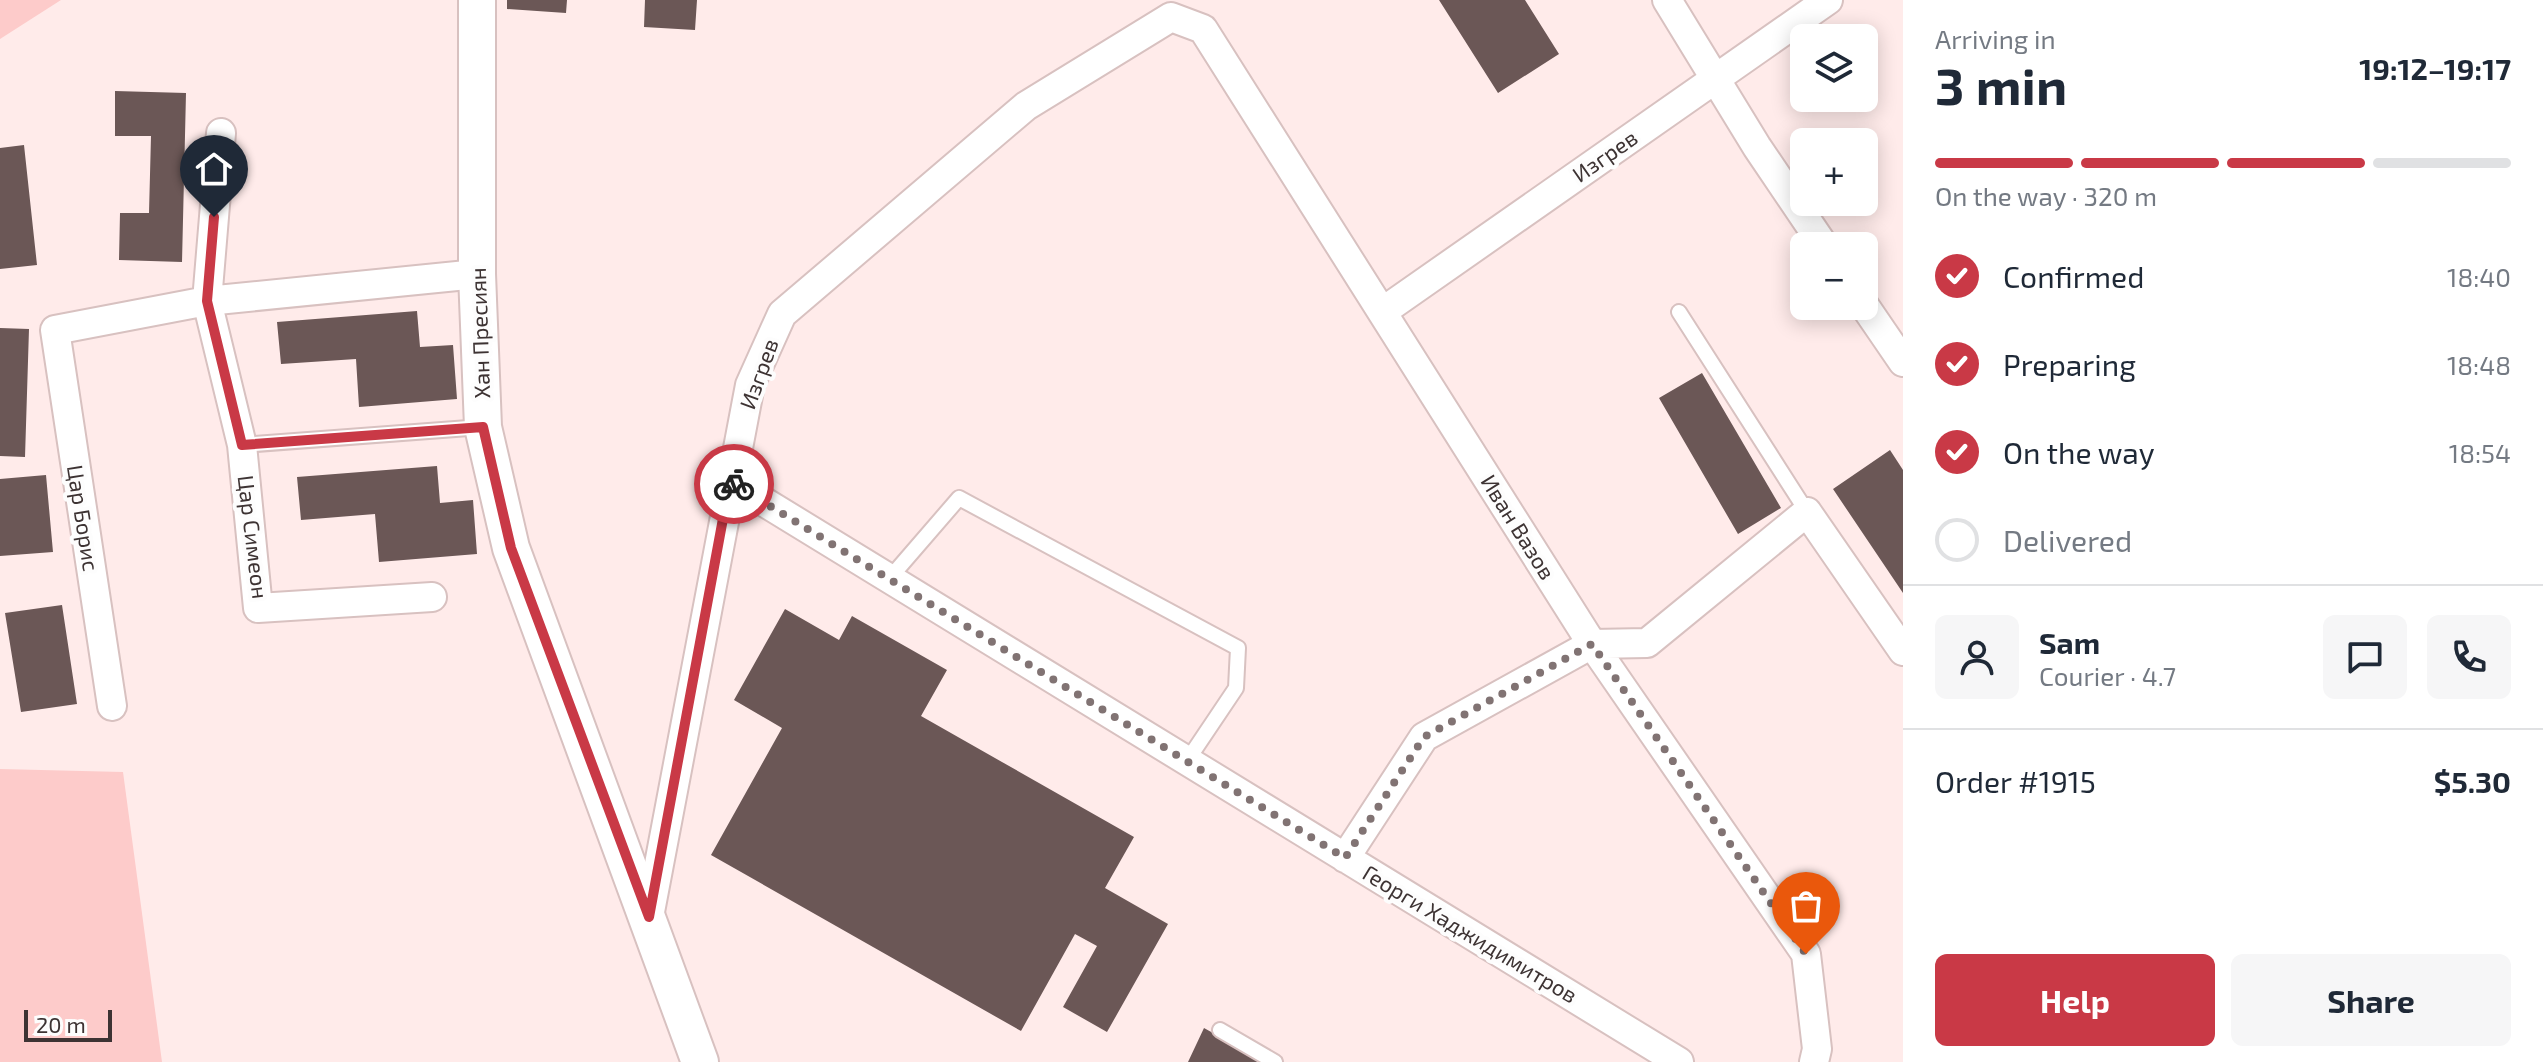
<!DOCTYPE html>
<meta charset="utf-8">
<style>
:root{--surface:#fff;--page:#f6f6f7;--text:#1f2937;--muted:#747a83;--line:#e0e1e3;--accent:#c93946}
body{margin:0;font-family:"Exo 2",sans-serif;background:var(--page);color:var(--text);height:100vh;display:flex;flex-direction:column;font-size:30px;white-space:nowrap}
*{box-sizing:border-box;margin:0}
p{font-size:26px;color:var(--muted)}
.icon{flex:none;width:44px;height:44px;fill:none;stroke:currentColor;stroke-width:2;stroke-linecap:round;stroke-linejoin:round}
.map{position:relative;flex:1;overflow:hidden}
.details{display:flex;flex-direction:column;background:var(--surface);width:640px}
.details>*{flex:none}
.buttons{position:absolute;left:1790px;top:24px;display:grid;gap:16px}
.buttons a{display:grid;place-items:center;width:88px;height:88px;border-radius:12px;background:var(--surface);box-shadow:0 4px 20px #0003;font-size:40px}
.scale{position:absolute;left:24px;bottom:20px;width:88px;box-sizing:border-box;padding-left:8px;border:4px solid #3d3333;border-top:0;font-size:22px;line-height:28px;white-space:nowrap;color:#3d3333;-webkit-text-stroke:6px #fdfdfd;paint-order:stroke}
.pin{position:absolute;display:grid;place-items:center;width:68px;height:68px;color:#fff;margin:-82px -34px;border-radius:50% 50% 50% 0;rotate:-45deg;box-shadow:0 0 8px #0007}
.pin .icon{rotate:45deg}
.courier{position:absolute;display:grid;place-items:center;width:80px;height:80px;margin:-40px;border:6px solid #c93946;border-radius:50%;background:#fff;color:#222;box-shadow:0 2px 10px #0007}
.overview em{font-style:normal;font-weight:700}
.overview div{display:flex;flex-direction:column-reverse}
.overview{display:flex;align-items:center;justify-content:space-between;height:136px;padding:0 32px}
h1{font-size:52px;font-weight:700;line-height:60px}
.bar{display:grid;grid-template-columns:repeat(4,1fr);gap:12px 8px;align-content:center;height:96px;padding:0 32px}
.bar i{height:10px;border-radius:6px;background:var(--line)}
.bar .selected{background:var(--accent)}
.bar p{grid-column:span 4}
.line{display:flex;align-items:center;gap:20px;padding:0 32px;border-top:2px solid var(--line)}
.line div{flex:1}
.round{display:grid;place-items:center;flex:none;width:84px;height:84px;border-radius:12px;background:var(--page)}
ol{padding:0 32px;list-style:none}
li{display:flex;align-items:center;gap:24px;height:88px}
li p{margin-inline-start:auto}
li .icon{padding:8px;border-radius:50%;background:var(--accent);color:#fff;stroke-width:4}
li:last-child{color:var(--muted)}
li i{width:44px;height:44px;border:4px solid var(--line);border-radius:50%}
.action{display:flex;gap:16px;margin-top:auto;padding:16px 32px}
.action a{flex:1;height:92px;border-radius:12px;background:var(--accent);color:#fff;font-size:32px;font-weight:700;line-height:92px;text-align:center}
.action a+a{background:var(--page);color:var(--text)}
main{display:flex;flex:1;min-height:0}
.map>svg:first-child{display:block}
</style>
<main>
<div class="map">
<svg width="1903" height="1062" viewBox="0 0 1903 1062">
<rect width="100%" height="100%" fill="#ffebea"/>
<path fill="#fdcbca" d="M0 0H61L0 39Z
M0 769 123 772 162 1062H0Z"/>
<path fill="#6b5756" d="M507 0H567L566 13 507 9Z
M645 0H697L695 30 644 27Z
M1439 0H1525L1559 54 1498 93Z
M115 91 186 93 182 262 119 260 120 213H149L151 136H115Z
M24 145 37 265 0 269V148Z
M417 311 420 347 453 345 457 399 359 407 356 359 281 364 277 322Z
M0 328 29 329 25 457 0 456Z
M1702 373 1781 508 1738 534 1659 398Z
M1890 450 1903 470V593L1833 489Z
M437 466 440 503 473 500 477 554 379 562 375 514 301 520 297 477Z
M46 475 53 552 0 556V479Z
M62 605 77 704 21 712 5 613Z
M785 609 839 640 852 616 947 670 921 716 1134 837 1105 888 1168 924 1107 1032 1063 1007 1097 946 1075 934 1021 1031 711 855 782 728 734 700Z
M1204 1028 1265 1062H1188Z"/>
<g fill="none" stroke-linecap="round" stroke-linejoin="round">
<defs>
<path id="service" d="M1679 312 1807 512
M242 445 482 427
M889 579 959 498 1238 648 1236 688 1187 761
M1220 1030 1275 1062"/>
<path id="minor" d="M1667 0 1757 147 1824 246
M221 133 207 301 242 445 258 608 432 597
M1864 305 1903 362
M1382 312 1828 0
M730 481 1679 1062
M112 706 55 330 207 301 477 274
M1345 858 1424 737 1592 644 1647 643 1807 512 1903 651
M649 917 750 385 782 314 1026 106 1171 17 1203 29 1592 644 1806 954 1817 1049 1814 1062"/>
<path id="tertiary" d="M477 0V274L483 427 511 548 700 1062"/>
</defs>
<use href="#service" stroke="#d8c1c0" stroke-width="18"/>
<use href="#minor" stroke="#d8c1c0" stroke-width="32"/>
<use href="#tertiary" stroke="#d8c1c0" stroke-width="40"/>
<use href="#service" stroke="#fff" stroke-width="14"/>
<use href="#minor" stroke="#fff" stroke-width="28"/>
<use href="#tertiary" stroke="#fff" stroke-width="36"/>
</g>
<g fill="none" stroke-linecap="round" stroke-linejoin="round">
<path stroke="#817373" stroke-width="8" stroke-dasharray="0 14.4" d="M734 484 1345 858 1424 737 1592 644 1806 954"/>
<path stroke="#c93946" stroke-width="10" d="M214 217 207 301 242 445 483 427 511 548 649 917 730 481 734 484"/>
</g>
<g text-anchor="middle" stroke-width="8" stroke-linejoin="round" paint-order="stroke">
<g font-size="22" fill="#3d3333" stroke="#fdfdfd">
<text transform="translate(1605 156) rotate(-35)" y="8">Изгрев</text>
<text transform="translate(480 333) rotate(-92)" y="8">Хан Пресиян</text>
<text transform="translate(759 374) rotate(-70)" y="8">Изгрев</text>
<text transform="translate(83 518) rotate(81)" y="8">Цар Борис</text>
<text transform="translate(1518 527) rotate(58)" y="8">Иван Вазов</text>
<text transform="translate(253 537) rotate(83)" y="8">Цар Симеон</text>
<text transform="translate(1470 934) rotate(31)" y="8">Георги Хаджидимитров</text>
</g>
</g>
</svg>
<div class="buttons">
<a><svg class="icon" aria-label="layers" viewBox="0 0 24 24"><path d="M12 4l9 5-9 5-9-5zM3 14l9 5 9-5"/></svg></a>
<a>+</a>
<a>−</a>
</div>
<div class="scale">20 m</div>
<div class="pin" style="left:1806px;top:954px;background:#ea580c"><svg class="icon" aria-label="bag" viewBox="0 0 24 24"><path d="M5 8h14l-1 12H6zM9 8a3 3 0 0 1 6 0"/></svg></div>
<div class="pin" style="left:214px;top:217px;background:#1f2937"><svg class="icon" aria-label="home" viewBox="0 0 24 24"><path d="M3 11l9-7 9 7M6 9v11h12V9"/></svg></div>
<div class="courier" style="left:734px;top:484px"><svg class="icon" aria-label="bike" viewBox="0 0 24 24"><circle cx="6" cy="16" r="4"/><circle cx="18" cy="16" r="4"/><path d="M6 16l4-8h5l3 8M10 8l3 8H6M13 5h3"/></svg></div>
</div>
<section class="details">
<div class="overview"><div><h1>3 min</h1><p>Arriving in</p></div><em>19:12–19:17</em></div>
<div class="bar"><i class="selected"></i><i class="selected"></i><i class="selected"></i><i></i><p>On the way · 320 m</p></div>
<ol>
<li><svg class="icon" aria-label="check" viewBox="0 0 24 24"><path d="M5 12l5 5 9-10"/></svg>Confirmed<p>18:40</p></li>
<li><svg class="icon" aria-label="check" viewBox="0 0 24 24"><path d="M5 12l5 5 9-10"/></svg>Preparing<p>18:48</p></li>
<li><svg class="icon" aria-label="check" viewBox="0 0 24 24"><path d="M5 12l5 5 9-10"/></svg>On the way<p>18:54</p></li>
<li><i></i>Delivered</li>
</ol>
<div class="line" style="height:144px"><a class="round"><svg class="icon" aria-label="person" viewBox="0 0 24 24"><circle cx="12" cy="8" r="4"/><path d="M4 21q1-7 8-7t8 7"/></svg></a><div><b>Sam</b><p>Courier · 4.7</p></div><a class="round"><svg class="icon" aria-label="chat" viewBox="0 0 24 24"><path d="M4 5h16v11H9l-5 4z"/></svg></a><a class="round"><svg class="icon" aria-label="phone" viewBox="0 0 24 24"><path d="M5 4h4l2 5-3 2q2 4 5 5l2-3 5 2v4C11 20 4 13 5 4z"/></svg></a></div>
<div class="line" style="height:104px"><div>Order #1915</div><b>$5.30</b></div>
<div class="action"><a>Help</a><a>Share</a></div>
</section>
</main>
